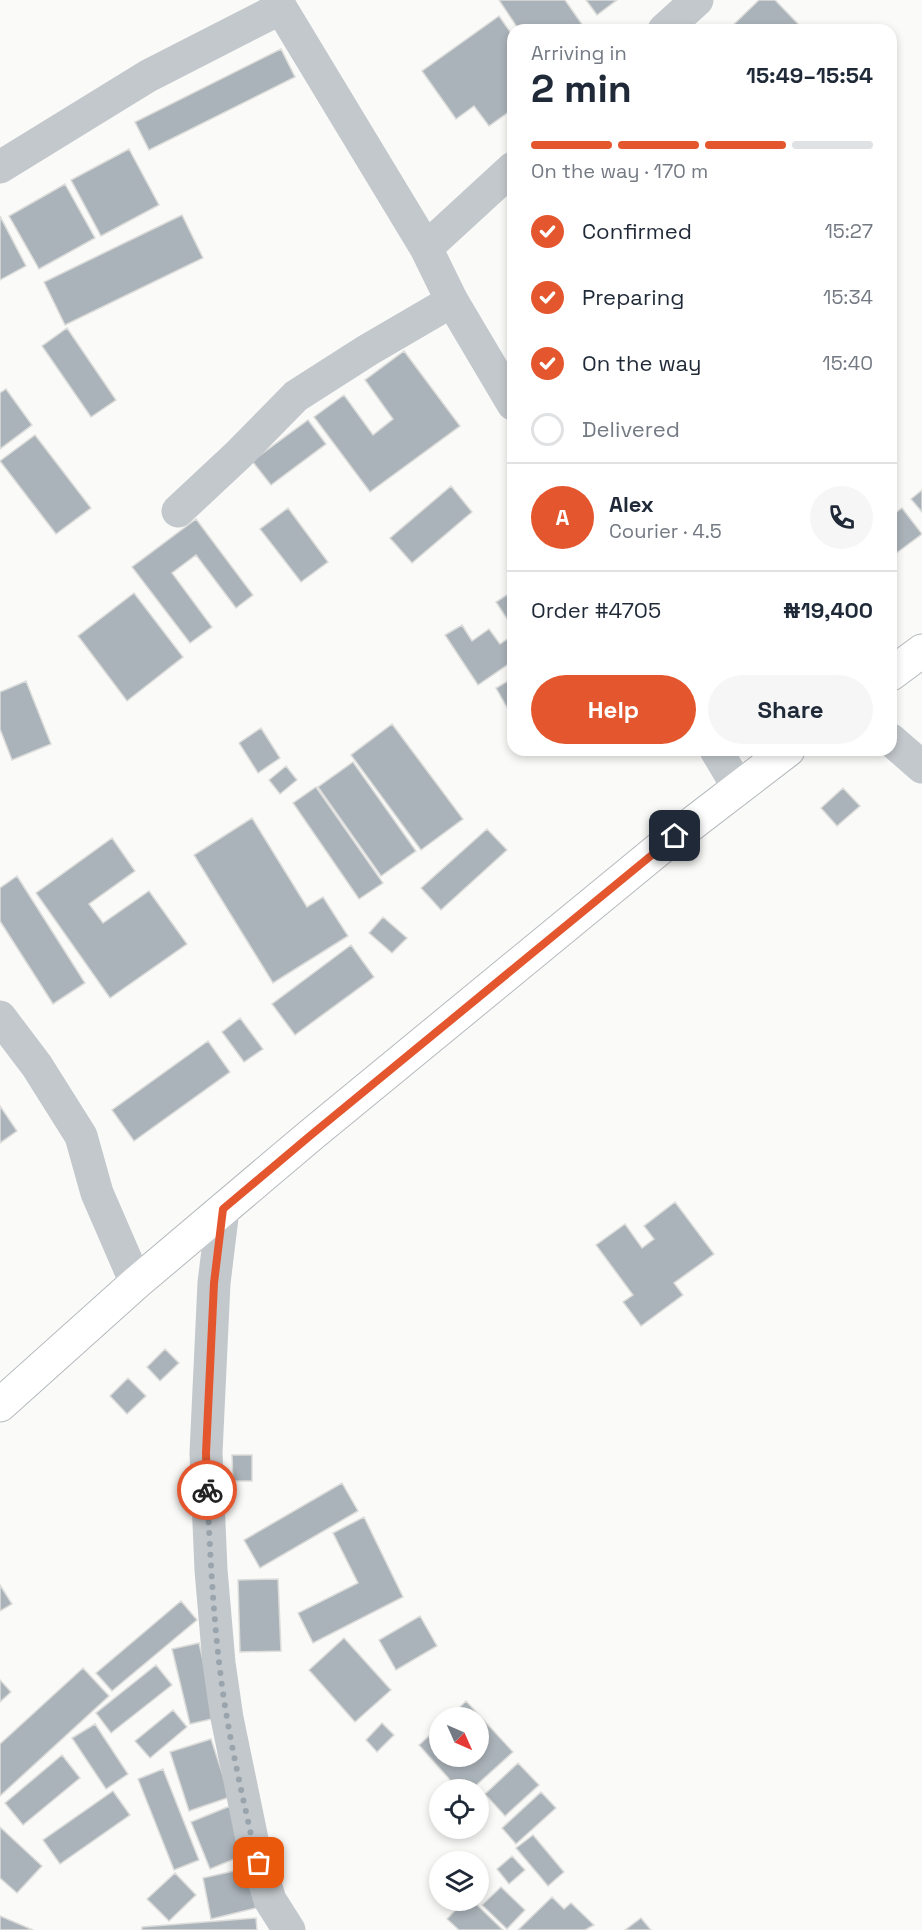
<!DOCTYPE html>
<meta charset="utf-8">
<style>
:root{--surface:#fff;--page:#f6f6f7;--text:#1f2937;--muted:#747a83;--line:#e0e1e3;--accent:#e4572e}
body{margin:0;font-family:"Space Grotesk",sans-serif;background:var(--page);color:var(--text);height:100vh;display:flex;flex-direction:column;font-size:22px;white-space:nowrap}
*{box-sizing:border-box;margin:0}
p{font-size:20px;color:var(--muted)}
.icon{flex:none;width:33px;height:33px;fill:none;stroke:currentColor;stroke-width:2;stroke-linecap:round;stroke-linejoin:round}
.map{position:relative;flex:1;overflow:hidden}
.panel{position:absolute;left:507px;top:24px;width:390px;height:732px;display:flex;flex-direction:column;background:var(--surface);border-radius:18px;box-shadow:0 3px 9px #0003}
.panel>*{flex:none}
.needle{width:39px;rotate:135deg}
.controls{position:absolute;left:429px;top:1707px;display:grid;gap:12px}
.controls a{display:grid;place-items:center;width:60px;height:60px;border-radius:50%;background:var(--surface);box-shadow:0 3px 9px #0003;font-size:30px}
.pin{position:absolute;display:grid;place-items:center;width:51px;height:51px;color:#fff;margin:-26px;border-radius:12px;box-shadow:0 3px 9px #0006}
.courier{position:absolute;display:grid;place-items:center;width:60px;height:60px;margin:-30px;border:4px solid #e4572e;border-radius:50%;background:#fff;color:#222;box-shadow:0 2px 8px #0007}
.summary em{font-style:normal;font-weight:700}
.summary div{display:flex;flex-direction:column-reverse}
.summary{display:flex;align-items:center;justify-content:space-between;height:102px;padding:0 24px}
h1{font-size:39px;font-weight:700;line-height:45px}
.bar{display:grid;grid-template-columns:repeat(4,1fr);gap:9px 6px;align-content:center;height:72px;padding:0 24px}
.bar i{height:8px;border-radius:4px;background:var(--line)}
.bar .selected{background:var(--accent)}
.bar p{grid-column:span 4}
.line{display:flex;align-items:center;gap:15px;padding:0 24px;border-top:2px solid var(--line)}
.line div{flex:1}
.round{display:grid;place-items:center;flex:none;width:63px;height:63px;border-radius:32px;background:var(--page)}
ol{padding:0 24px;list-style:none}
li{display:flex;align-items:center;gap:18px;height:66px}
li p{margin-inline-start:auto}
li .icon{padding:6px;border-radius:50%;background:var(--accent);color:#fff;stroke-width:4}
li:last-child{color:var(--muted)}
li i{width:33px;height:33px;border:3px solid var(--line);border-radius:50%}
.primary-button{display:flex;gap:12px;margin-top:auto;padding:12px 24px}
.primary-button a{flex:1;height:69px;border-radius:36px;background:var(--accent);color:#fff;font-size:24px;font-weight:700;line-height:69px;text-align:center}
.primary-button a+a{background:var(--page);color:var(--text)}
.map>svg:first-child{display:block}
</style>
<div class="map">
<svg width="922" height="1930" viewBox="0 0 922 1930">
<rect width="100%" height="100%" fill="#fafaf8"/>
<path fill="#aab3b9" stroke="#dcdcda" stroke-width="1.5" d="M499 0H565L586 30H519Z
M586 0H617L597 15Z
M759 0H775L804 30H728Z
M499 16 513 36V109L489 126 474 106 456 119 422 71Z
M281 49 295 77 149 150 135 122Z
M129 149 159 205 101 236 71 180Z
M65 184 95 238 39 269 9 216Z
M182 215 203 258 65 325 44 282Z
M0 216 26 266 0 280Z
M67 328 116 400 91 417 42 346Z
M404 351 460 426 370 492 314 417 344 395 373 435 393 419 365 380Z
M6 389 32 425 0 449V393Z
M308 420 326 444 271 485 252 461Z
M35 435 91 508 56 534 0 461Z
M451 486 472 512 412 563 390 538Z
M922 490V512L911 499Z
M288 508 328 562 301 582 260 529Z
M902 508 922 534 891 557V516Z
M196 519 253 595 236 608 196 555 172 573 212 627 190 643 132 567Z
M513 591V628L496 602Z
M134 593 183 657 127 701 78 636Z
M462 625 472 641 489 629 500 644 513 635V661L478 685 445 635Z
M513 678V718L496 688Z
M26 681 51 744 12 760 0 729V692Z
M392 724 463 819 421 850 351 755Z
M261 728 280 758 258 773 239 743Z
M353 762 416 851 381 876 318 787Z
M286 766 297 780 280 794 269 780Z
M316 787 383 883 359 899 293 803Z
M843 788 860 806 837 826 821 808Z
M252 818 307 907 323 897 348 936 273 983 194 855Z
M487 829 507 850 441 910 421 888Z
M112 838 135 871 89 904 103 923 149 891 187 944 110 998 36 893Z
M17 876 85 983 53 1004 0 921V888Z
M383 917 407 938 392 953 369 933Z
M351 945 374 977 295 1035 272 1004Z
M240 1018 263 1049 244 1062 222 1032Z
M208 1041 230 1072 134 1141 112 1110Z
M0 1106 17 1131 0 1143Z
M675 1202 714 1254 674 1283 683 1295 641 1326 623 1302 633 1295 596 1245 625 1224 642 1248 654 1239 644 1226Z
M165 1349 179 1363 160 1381 147 1367Z
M128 1378 146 1396 127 1414 110 1396Z
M232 1455H252V1481H233Z
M342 1483 358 1511 260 1568 244 1540Z
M364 1517 403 1597 313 1643 298 1613 358 1583 333 1533Z
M278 1579 281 1651 240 1652 238 1580Z
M0 1585 12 1604 0 1611Z
M181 1601 197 1620 112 1691 96 1673Z
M420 1616 437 1646 396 1670 379 1640Z
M344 1638 391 1690 355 1722 309 1670Z
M199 1643 216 1718 190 1724 172 1649Z
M156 1665 172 1685 111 1733 96 1713Z
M83 1668 109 1696 0 1796V1744Z
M0 1680 11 1692 0 1702Z
M466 1701 513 1752 471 1790H459L419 1745 440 1726V1756H478V1718H449Z
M173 1710 187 1727 150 1758 135 1741Z
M382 1723 394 1735 377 1752 366 1740Z
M95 1724 128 1774 106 1789 72 1738Z
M211 1739 230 1797 189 1811 170 1752Z
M62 1755 80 1778 23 1825 5 1803Z
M518 1763 539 1785 505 1816 485 1794Z
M163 1769 199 1860 174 1870 138 1779Z
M113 1791 130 1815 60 1864 43 1840Z
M541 1792 556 1808 516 1844 502 1828Z
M230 1806 249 1853 210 1869 191 1822Z
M0 1827 42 1866 17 1893 0 1878Z
M533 1835 564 1872 548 1886 516 1848Z
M512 1856 525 1870 509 1884 497 1869Z
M247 1868 256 1908 211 1919 203 1878Z
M175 1873 196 1895 169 1921 147 1899Z
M501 1887 525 1910 507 1929 482 1905Z
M552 1897 564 1909 571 1903 594 1925 585 1930H518Z
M465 1900H472L503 1930H459L447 1919Z
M0 1916 33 1930H0Z
M256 1918 257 1930H142V1927Z
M641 1918 651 1930H625Z"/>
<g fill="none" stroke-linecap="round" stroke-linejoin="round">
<defs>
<path id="primary" d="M891 674 922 651
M0 1405 136 1283 311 1135 659 849 788 750"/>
</defs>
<use href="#primary" stroke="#b5babe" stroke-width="35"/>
<path stroke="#c3c8cc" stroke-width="33" d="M276 0 426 248 452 301 513 404
M664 30 697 0
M0 167 148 76 281 8
M426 248 513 168
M178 511 238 455 296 396 368 350 452 301
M891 740 922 767
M716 750 738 787
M0 1017 37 1066 81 1136 97 1193 136 1283
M223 1209 214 1283 206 1453 211 1570 219 1663 227 1718 253 1844 270 1900 289 1930"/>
<use href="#primary" stroke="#fff" stroke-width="33"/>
</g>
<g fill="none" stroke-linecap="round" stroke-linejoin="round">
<path stroke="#99a4ac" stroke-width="6" stroke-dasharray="0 10.8" d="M207 1490C211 1566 214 1643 227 1718 234 1760 244 1802 253 1844L259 1863"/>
<path stroke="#e4572e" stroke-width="8" d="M207 1490 206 1453 214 1283 223 1209 311 1135 675 836"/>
</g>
</svg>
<div class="controls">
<a><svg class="needle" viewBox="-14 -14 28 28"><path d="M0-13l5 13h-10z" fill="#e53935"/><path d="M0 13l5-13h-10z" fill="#747a83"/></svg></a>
<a><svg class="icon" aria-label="locate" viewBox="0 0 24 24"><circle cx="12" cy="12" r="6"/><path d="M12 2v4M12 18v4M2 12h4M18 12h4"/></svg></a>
<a><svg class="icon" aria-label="layers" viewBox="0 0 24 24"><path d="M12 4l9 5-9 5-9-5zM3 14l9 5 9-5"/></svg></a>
</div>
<div class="pin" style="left:259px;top:1863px;background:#ea580c"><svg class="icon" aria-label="bag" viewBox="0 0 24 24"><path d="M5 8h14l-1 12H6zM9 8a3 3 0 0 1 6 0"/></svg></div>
<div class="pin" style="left:675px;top:836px;background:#1f2937"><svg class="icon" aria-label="home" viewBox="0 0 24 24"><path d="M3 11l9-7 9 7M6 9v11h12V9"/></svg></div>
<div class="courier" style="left:207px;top:1490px"><svg class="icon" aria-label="bike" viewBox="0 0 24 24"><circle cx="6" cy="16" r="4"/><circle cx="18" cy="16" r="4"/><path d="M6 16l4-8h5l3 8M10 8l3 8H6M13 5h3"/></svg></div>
<section class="panel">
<div class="summary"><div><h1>2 min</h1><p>Arriving in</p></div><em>15:49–15:54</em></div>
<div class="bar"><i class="selected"></i><i class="selected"></i><i class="selected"></i><i></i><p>On the way · 170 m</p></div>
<ol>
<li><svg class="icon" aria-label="check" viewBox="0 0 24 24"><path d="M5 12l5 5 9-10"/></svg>Confirmed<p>15:27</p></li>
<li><svg class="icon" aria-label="check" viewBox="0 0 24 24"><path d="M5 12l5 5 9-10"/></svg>Preparing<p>15:34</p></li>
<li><svg class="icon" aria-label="check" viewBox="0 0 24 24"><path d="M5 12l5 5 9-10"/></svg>On the way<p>15:40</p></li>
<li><i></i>Delivered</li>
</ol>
<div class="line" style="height:108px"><b class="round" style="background:var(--accent);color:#fff">A</b><div><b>Alex</b><p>Courier · 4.5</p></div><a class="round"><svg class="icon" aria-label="phone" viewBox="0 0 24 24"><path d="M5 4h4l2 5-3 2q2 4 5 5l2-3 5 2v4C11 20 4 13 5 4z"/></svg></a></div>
<div class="line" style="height:78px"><div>Order #4705</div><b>₦19,400</b></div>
<div class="primary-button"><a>Help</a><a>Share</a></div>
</section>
</div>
